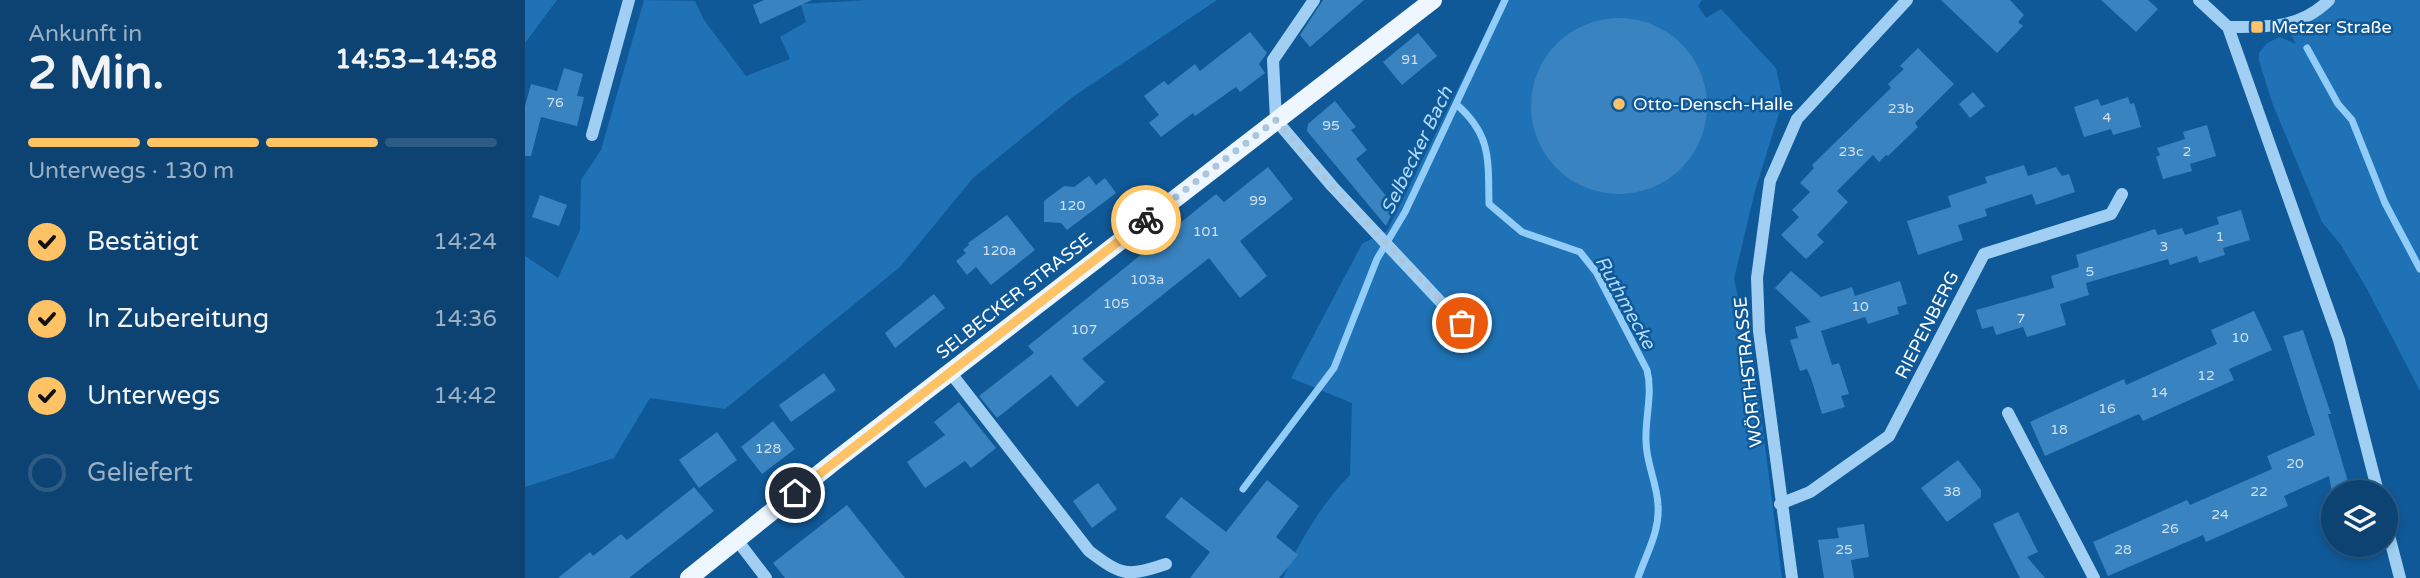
<!DOCTYPE html>
<html lang="de">
<meta charset="utf-8">
<style>
:root{--surface:#0c4372;--page:#154a77;--text:#f1f3f6;--muted:#9ab0c4;--line:#2c5c84;--accent:#ffc264}
body{margin:0;font-family:"Varela Round",sans-serif;background:var(--page);color:var(--text);height:100vh;display:flex;flex-direction:column;font-size:26px;white-space:nowrap}
*{box-sizing:border-box;margin:0}
p{font-size:23px;color:var(--muted)}
.icon{flex:none;width:38px;height:38px;fill:none;stroke:currentColor;stroke-width:2;stroke-linecap:round;stroke-linejoin:round}
.map{position:relative;flex:1;overflow:hidden}
.side{display:flex;flex-direction:column;background:var(--surface);width:525px}
.side>*{flex:none}
.controls{position:absolute;left:1796px;top:480px;display:grid;gap:14px}
.controls a{display:grid;place-items:center;width:77px;height:77px;border-radius:50%;background:var(--surface);box-shadow:0 4px 10px #0003,0 0 0 2px var(--line);font-size:35px}
.pin{position:absolute;display:grid;place-items:center;width:60px;height:60px;color:#fff;margin:-30px;border:4px solid #fff;border-radius:50%;box-shadow:0 2px 7px #0007}
.courier{position:absolute;display:grid;place-items:center;width:70px;height:70px;margin:-35px;border:5px solid #ffc264;border-radius:50%;background:#fff;color:#222;box-shadow:0 2px 9px #0007}
.headline em{font-style:normal;font-weight:700}
.headline div{display:flex;flex-direction:column-reverse}
.headline{display:flex;align-items:center;justify-content:space-between;height:119px;padding:0 28px}
h1{font-size:46px;font-weight:700;line-height:52px}
.bar{display:grid;grid-template-columns:repeat(4,1fr);gap:10px 7px;align-content:center;height:84px;padding:0 28px}
.bar i{height:9px;border-radius:5px;background:var(--line)}
.bar .current{background:var(--accent)}
.bar p{grid-column:span 4}
ol{padding:0 28px;list-style:none}
li{display:flex;align-items:center;gap:21px;height:77px}
li p{margin-inline-start:auto}
li .icon{padding:7px;border-radius:50%;background:var(--accent);color:#111;stroke-width:4}
li:last-child{color:var(--muted)}
li i{width:38px;height:38px;border:4px solid var(--line);border-radius:50%}
main{display:flex;flex:1;min-height:0}
.map>svg:first-child{display:block}
</style>
<main>
<section class="side">
<div class="headline"><div><h1>2 Min.</h1><p>Ankunft in</p></div><em>14:53–14:58</em></div>
<div class="bar"><i class="current"></i><i class="current"></i><i class="current"></i><i></i><p>Unterwegs · 130 m</p></div>
<ol>
<li><svg class="icon" aria-label="check" viewBox="0 0 24 24"><path d="M5 12l5 5 9-10"/></svg>Bestätigt<p>14:24</p></li>
<li><svg class="icon" aria-label="check" viewBox="0 0 24 24"><path d="M5 12l5 5 9-10"/></svg>In Zubereitung<p>14:36</p></li>
<li><svg class="icon" aria-label="check" viewBox="0 0 24 24"><path d="M5 12l5 5 9-10"/></svg>Unterwegs<p>14:42</p></li>
<li><i></i>Geliefert</li>
</ol>
</section>
<div class="map">
<svg width="1895" height="578" viewBox="0 0 1895 578">
<rect width="100%" height="100%" fill="#105998"/>
<path fill="#1f72b5" d="M0 0H32L0 43Z
M119 0 170 1 179 20 221 76 265 59 255 37 281 22 276 4 342 0H692L549 96 448 178 375 267 200 409 125 398 89 458 0 487V256L33 278 55 230 56 180 76 150Z
M977 0H1177L1173 6 1181 18 1196 9 1251 68 1258 100 1230 191 1209 279 1231 376 1257 578H758C774 542 797 503 825 475L827 403 766 378 837 244 862 231Z
M1804 0H1895V391L1842 289 1816 245 1797 222 1748 105 1734 61V53L1742 43 1755 37 1771 44 1760 24Z"/>
<g fill="none" stroke-linecap="round" stroke-linejoin="round">
<path stroke="#92ccf8" stroke-width="7" d="M1782 48 1813 104 1827 120 1860 203 1895 269
M931 104C967 135 963 160 964 204L997 232 1055 252 1071 272 1122 370C1128 394 1120 416 1121 441 1121 463 1132 483 1133 505 1135 532 1121 554 1113 578
M718 489 809 368 852 259 880 212 980 0"/>
</g>
<path fill="#3983c0" d="M239 0H287L235 24 228 5Z
M798 0H839L785 47 775 35Z
M1416 0H1485L1499 15 1493 22 1498 26 1472 53Z
M1576 0H1623L1633 9 1611 32Z
M1006 106a88 88 0 1 1 176 0a88 88 0 1 1-176 0Z
M725 32 742 53 734 64 740 73 715 92 711 87 670 116 668 113 636 137 624 123 634 115 619 96 639 81 643 85 670 64 675 71Z
M893 33 912 56 877 85 858 62Z
M1393 48 1429 84 1390 123 1393 127 1363 156 1361 155 1354 162 1348 155 1312 191 1323 202 1292 235 1299 242 1281 259 1256 235 1274 217 1267 210 1285 192 1275 183 1289 168 1287 165 1366 88 1363 84 1379 69 1375 66Z
M39 68 58 74 52 96 59 97 52 126 16 117 6 156H0V106L6 84 32 91Z
M1448 92 1460 106 1445 118 1434 104Z
M1603 97 1605 104 1609 103 1616 127 1588 135 1586 129 1559 137 1549 107 1573 99 1576 106Z
M810 101 831 127 826 130 842 150 831 159 870 207 861 226 782 131 783 124Z
M1682 125 1691 156 1665 164 1667 171 1638 179 1631 157 1635 155 1632 148 1660 139 1658 132Z
M1499 165 1503 176 1531 167 1537 176 1544 174 1550 192 1511 205 1507 194 1460 209 1462 216 1433 225 1438 240 1393 255 1382 221 1426 207 1423 196 1462 183 1460 177Z
M743 167 768 199 715 241 742 276 715 298 684 258 557 359 580 382 552 407 526 375 472 418 454 396 509 353 503 346 691 194 699 202Z
M564 176 571 185 580 178 591 193 542 230 536 223 519 222V201L539 186 549 187Z
M15 195 42 205 34 226 7 217Z
M1716 210 1725 240 1698 248 1700 255 1674 263 1672 256 1645 265 1643 259 1561 283 1564 295 1535 304 1541 325 1502 337 1498 327 1471 335 1468 326 1457 329 1451 310 1529 288 1526 276 1554 267 1551 255 1630 229 1633 235 1657 228 1660 235 1694 224 1692 217Z
M482 215 510 250 466 285 451 267 442 275 431 261 441 253 438 250 444 245 443 243Z
M1266 271 1296 297 1327 287 1330 296 1375 281 1382 304 1372 307 1374 314 1343 324 1340 317 1296 331 1307 365 1314 363 1324 394 1316 396 1320 407 1297 414 1286 378 1282 369 1275 371 1265 340 1273 338 1270 327 1286 322 1250 288Z
M409 294 420 308 370 348 360 333Z
M1729 311 1747 350 1704 369 1709 380 1618 421 1614 414 1520 456 1505 422 1599 379 1601 385 1692 344 1686 330Z
M1778 330 1806 414H1803L1826 492H1807L1804 476 1759 496 1763 506 1681 542 1678 535 1583 576 1568 542 1662 500 1665 505 1747 469 1742 456 1790 435 1758 336Z
M299 373 311 390 266 422 254 405Z
M434 402 471 448 446 468 440 461 400 488 382 462 420 435 409 422Z
M248 421 270 449 237 474 216 447Z
M192 432 212 460 174 488 154 460Z
M1433 460 1456 490V497L1422 522 1396 488Z
M742 480 774 506 751 537 773 555 754 578H665L685 552 640 517 656 497 701 532Z
M573 483 592 509 567 528 548 501Z
M169 487 189 511 104 578H33L65 552 68 556 96 534 102 540Z
M322 505 380 578H260L248 563Z
M1493 512 1513 552 1502 557 1520 578H1495L1468 524Z
M1339 524 1344 557 1326 560 1329 578H1299L1293 540 1314 538 1312 528Z"/>
<g fill="none" stroke-linecap="round" stroke-linejoin="round">
<path stroke="#a1cff4" stroke-width="12" d="M789 0 748 60 751 120 807 186 926 313 949 333
M1674 0 1703 27 1814 340 1853 492
M1703 27C1742 27 1775 29 1804 0
M67 135 104 0
M425 372 564 551C597 576 602 577 641 564
M1483 413 1569 578
M1255 504 1285 492 1364 436 1459 254 1586 214 1597 194
M1860 520 1875 578
M212 540 241 578
M1267 578 1234 331 1232 278 1245 181 1272 119 1382 0"/>
<path stroke="#eef6ff" stroke-width="18" d="M164 578 310 461 908 0"/>
</g>
<g fill="none" stroke-linecap="round" stroke-linejoin="round">
<path stroke="#abc5db" stroke-width="7" stroke-dasharray="0 12.6" d="M621 220 751 120 807 186 937 323"/>
<path stroke="#ffc264" stroke-width="9" d="M270 493 621 220"/>
</g>
<g fill="#ffc264" stroke="#105998" stroke-width="2.5">
<rect x="1725" y="20" width="14" height="14" rx="3.5"/>
<circle cx="1094" cy="104" r="7"/>
</g>
<g text-anchor="middle" stroke-width="5" stroke-linejoin="round" paint-order="stroke">
<g font-size="14" fill="#cee0ef">
<text x="885" y="64">91</text>
<text x="30" y="107">76</text>
<text x="1376" y="113">23b</text>
<text x="1582" y="122">4</text>
<text x="806" y="130">95</text>
<text x="1326" y="156">23c</text>
<text x="1662" y="156">2</text>
<text x="733" y="205">99</text>
<text x="547" y="210">120</text>
<text x="681" y="236">101</text>
<text x="1695" y="241">1</text>
<text x="1639" y="251">3</text>
<text x="474" y="255">120a</text>
<text x="1565" y="276">5</text>
<text x="622" y="284">103a</text>
<text x="591" y="308">105</text>
<text x="1335" y="311">10</text>
<text x="1496" y="323">7</text>
<text x="559" y="334">107</text>
<text x="1715" y="342">10</text>
<text x="1681" y="380">12</text>
<text x="1634" y="397">14</text>
<text x="1582" y="413">16</text>
<text x="1534" y="434">18</text>
<text x="243" y="453">128</text>
<text x="1770" y="468">20</text>
<text x="1427" y="496">38</text>
<text x="1734" y="496">22</text>
<text x="1695" y="519">24</text>
<text x="1645" y="533">26</text>
<text x="1319" y="554">25</text>
<text x="1598" y="554">28</text>
</g>
<g font-size="18" fill="#fff" stroke="#105998" text-anchor="start">
<text x="1746" y="33">Metzer Straße</text>
<text x="1108" y="110">Otto-Densch-Halle</text>
</g>
<g font-size="18" fill="#fff" stroke="#105998">
<text transform="translate(489 296) rotate(-38)" y="6">SELBECKER STRASSE</text>
<text transform="translate(1402 325) rotate(-63)" y="6">RIEPENBERG</text>
<text transform="translate(1223 372) rotate(-96)" y="6">WÖRTHSTRASSE</text>
</g>
<g font-size="19" font-style="italic" fill="#add9fb" stroke="#105998">
<text transform="translate(891 150) rotate(-64)" y="7">Selbecker Bach</text>
<text transform="translate(1101 302) rotate(61)" y="7">Ruthmecke</text>
</g>
</g>
</svg>
<div class="controls">
<a><svg class="icon" aria-label="layers" viewBox="0 0 24 24"><path d="M12 4l9 5-9 5-9-5zM3 14l9 5 9-5"/></svg></a>
</div>
<div class="pin" style="left:937px;top:323px;background:#ea580c"><svg class="icon" aria-label="bag" viewBox="0 0 24 24"><path d="M5 8h14l-1 12H6zM9 8a3 3 0 0 1 6 0"/></svg></div>
<div class="pin" style="left:270px;top:493px;background:#1f2937"><svg class="icon" aria-label="home" viewBox="0 0 24 24"><path d="M3 11l9-7 9 7M6 9v11h12V9"/></svg></div>
<div class="courier" style="left:621px;top:220px"><svg class="icon" aria-label="bike" viewBox="0 0 24 24"><circle cx="6" cy="16" r="4"/><circle cx="18" cy="16" r="4"/><path d="M6 16l4-8h5l3 8M10 8l3 8H6M13 5h3"/></svg></div>
</div>
</main>
